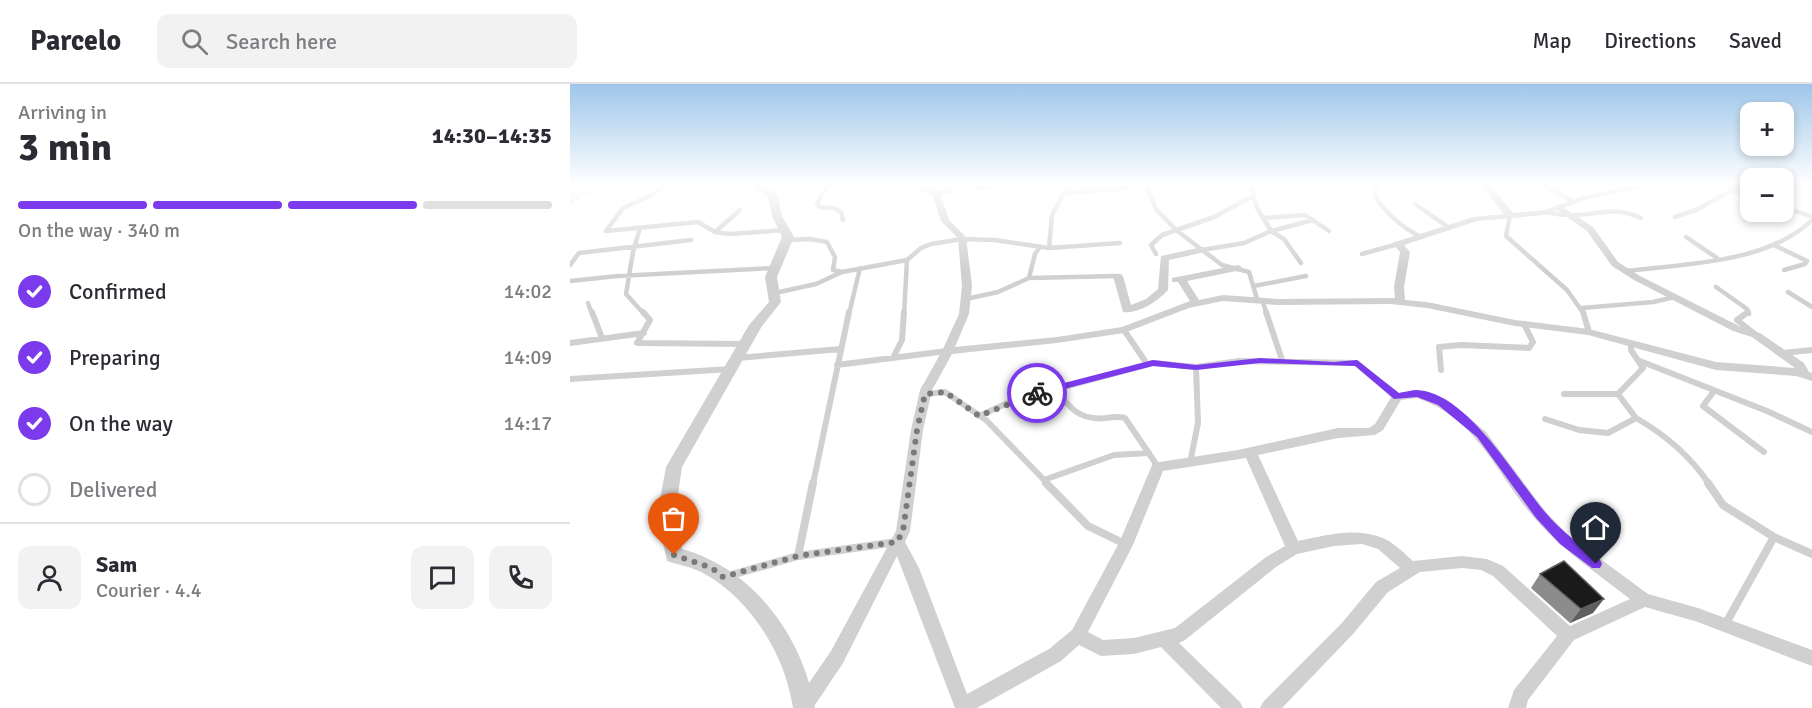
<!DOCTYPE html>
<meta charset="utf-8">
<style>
:root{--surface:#fff;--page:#f2f2f3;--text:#2b2b33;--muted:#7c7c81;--line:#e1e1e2;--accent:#7c3aed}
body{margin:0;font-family:Signika,sans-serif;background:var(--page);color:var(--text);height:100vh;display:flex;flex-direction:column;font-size:22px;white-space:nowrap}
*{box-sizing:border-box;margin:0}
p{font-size:20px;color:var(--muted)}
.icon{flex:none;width:33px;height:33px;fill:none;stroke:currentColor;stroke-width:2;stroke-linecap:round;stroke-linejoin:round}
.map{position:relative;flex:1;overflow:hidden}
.panel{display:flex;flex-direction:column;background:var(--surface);width:570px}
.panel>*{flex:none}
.controls{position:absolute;left:1170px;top:18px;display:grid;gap:12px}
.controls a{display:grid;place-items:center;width:54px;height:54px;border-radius:12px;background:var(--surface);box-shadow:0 3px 9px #0003;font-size:30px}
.pin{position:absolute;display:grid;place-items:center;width:51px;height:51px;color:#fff;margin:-62px -26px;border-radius:50% 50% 50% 0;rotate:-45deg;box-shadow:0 0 6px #0007}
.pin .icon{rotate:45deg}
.courier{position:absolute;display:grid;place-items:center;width:60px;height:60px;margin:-30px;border:4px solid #7c3aed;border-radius:50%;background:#fff;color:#222;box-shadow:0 2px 8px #0007}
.overview em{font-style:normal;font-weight:700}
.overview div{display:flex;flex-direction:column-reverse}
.overview{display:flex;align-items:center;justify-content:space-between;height:102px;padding:0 18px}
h1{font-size:39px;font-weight:700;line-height:45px}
.bar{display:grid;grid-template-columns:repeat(4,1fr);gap:9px 6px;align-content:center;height:72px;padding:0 18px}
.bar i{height:8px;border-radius:4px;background:var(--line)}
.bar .active{background:var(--accent)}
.bar p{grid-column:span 4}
.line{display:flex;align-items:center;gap:15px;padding:0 18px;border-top:2px solid var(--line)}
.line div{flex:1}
.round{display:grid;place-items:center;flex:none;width:63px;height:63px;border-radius:12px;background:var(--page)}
ol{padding:0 18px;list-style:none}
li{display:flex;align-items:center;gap:18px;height:66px}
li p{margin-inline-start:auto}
li .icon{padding:6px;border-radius:50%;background:var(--accent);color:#fff;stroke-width:4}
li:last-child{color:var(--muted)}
li i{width:33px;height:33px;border:3px solid var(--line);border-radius:50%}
header{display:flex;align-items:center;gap:36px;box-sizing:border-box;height:84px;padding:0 30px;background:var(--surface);border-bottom:2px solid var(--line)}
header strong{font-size:28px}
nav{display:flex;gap:33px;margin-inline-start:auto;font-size:21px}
.search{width:420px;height:54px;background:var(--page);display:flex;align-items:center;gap:15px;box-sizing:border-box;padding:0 21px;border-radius:12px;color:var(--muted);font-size:22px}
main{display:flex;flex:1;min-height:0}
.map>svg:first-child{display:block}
</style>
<header>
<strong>Parcelo</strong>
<div class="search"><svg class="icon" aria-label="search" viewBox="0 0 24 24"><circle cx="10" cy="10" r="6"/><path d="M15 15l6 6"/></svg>Search here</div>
<nav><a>Map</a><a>Directions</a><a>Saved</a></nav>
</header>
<main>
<section class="panel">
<div class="overview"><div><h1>3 min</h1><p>Arriving in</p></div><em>14:30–14:35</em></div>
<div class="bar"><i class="active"></i><i class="active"></i><i class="active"></i><i></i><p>On the way · 340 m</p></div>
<ol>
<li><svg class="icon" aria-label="check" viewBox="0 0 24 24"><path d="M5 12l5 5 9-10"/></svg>Confirmed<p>14:02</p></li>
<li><svg class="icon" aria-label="check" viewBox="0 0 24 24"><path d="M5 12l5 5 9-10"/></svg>Preparing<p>14:09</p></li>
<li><svg class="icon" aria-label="check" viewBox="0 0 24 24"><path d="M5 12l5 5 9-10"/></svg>On the way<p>14:17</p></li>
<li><i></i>Delivered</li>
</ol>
<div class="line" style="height:108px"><a class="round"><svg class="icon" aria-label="person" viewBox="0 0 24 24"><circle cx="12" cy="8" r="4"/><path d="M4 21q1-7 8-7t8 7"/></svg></a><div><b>Sam</b><p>Courier · 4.4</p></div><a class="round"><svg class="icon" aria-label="chat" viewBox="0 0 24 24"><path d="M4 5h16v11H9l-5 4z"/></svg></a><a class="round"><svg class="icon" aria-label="phone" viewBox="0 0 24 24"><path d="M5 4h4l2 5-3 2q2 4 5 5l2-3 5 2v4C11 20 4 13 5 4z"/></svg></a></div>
</section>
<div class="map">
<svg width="1242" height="624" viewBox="0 0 1242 624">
<rect width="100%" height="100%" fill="#fff"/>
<path fill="#e6ecdf" d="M0 100H36L0 120Z"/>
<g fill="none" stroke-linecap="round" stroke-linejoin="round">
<path stroke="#d0d0d0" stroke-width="4.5" d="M261 100 252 109 247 120 249 123 264 124 271 128 273 136
M576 100 586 125 606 146 652 181 679 188 687 215
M681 100 686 122 701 147 714 155 731 179
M807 100 804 111C816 129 830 142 849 152
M971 100 1003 117
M385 101 411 103 481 100
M1162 106 1180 112
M366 109 380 107 385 100
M845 120 878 143
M1214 123 1242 133
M975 128C986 130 998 132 1009 131 1032 129 1049 123 1071 134
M940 131 936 152 997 206 1014 230
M1105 133 1128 125 1165 104
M694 134 735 131 759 147
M70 144 63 168 56 210 74 230
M36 147 128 138 145 148 160 150 215 146
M36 147 53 124 78 113 97 100
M145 148 170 126
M1116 153 1147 174
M217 156 240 155 257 158 265 173 263 186 272 188
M1204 161 1237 177 1235 180 1214 186
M479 164 482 131 499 100
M632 166 674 159 701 147 743 136
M586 170 581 161 592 151 644 133 683 112
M792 170 828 160
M0 181 9 169 121 156
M1056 187C1115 180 1198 179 1242 136
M459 194 548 192
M0 197 48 192 204 184
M684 202 736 192
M1146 203 1177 225 1179 230
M1218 208 1242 223
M205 209 246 200 272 188 337 176 351 164 361 160 392 155 425 156 479 164 550 159
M396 215 428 208 459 194 465 170 470 163
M692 216 697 230
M18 219 22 230
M1012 224 1083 218 1105 213
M279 230 290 184
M334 230 337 176"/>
<path stroke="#d0d0d0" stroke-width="6" d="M22 228 32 254
M73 228 80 236 67 259 174 260
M696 228 712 276
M1013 228 1019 248
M1178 228 1167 236 1186 251
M554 246 577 280
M0 259 74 249
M1213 269 1242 266
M167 274 271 265
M323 274 332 256 334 228
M1070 277 1197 327 1242 348
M267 281 377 267
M871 286 869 263 891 261 959 264 963 258 954 240
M0 295 161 285
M485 304C499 324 510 337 536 334 543 333 548 332 555 334L588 383
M1144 307 1133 322 1194 368
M355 310 375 308 416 336 478 400
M994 310H1048
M409 332 442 317 583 279 626 283 669 277 787 279 827 313
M1066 334C1094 350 1121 373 1139 400
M975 335 1009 346 1038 349 1066 334 1048 310 1073 284 1061 266V260
M620 379 628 339 626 283
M474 396 544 371 579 369
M243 400 279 228"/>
<path stroke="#d0d0d0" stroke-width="8" d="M476 399 518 442 555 460
M1138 399 1153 421 1204 453 1242 470
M228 472 243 399
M158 492 228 472 327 458
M1155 541 1204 453"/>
<path fill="#d0d0d0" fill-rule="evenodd" d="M332 100H349L369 107 379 136 396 153 402 202 399 230 385 263 487 253 552 243 620 217 608 198H602V194L668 181 671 182V186L617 197 629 216 653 211 708 215 825 214 824 203 830 168 823 160 825 158 903 133 934 130 910 100H919L943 129 974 126 1012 112 1070 100H1089L1014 116 994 124 1023 143 1048 178 1070 192 1171 243 1190 249 1234 279 1239 288 1242 289V297L1226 292 1146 286 1018 251 945 242 857 224 820 220 708 221 653 217 619 224 554 249 487 259 382 270 362 306 353 346 340 447 335 458 349 484 397 610 479 565 502 546 549 459 583 379 668 366 768 344H799L805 340 823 310 848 306 876 315 916 348 975 427 999 452 1078 510 1128 524 1242 566V582L1128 538 1075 523 1004 556 958 616 956 624H938L944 606 987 552 923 492 911 486 892 484 850 488 818 508 783 550 712 624H690L693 618 771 540 806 498 830 484 808 465 792 460 764 462 727 470 706 483 615 556 609 559 670 618 673 624H651L591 563 564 570 531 572 509 561 491 577 407 624H385L327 472 273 579 243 624H226L225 621 228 615 261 567 326 447 341 346 350 306 372 267 389 230 392 202 388 154 371 137 362 110ZM987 126 1017 147 1042 182 1064 196 1163 247 1182 253 1225 284 1146 278 1019 245 945 236 857 218 835 216 834 203 840 168 834 161 907 137 975 131ZM847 314C910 335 927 394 968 438 995 468 1028 490 1060 515L1000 542 933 482 917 475 892 472 843 477C835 470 826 461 817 456 788 442 758 451 728 457L688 371 768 354 805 351 813 346 831 316ZM676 374 715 462 696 473 605 544 564 554 533 556 518 548 563 461 593 387Z
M561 100H579L551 107 496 111 492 109 496 107Z
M1145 100H1180V103L1165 106Z
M632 163 635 164V168L599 176 598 206C588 217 569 230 553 228L543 192 545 190H551L553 192 561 221 576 215 588 205 591 172Z"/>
<path fill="#d0d0d0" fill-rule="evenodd" d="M177 100H190L207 110 212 132 224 153 207 193 211 218 192 242 112 383 105 431 112 465C184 485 233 553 245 624H223C215 571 181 515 133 489 122 483 109 481 97 477L87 431 96 383 179 241 199 218 195 193 212 153 202 132 198 113Z"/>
</g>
<path fill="#8c8c8c" d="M970 490 1023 529 1000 539 961 504Z"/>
<path fill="#5f5f5f" d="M1034 515 1023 529 1000 539 1011 525Z"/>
<path fill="#1a1a1a" stroke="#5f5f5f" stroke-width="1.5" d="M994 477 1034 515 1011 525 970 490Z"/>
<linearGradient id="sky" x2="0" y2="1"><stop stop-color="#9ec6ea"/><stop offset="0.53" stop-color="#fff"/><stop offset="1" stop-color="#fff" stop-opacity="0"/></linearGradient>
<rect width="1242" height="188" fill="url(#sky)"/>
<path fill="#7c3aed" d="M690 274 764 278 787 276 829 309C835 308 842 306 847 306 898 309 945 393 975 428 991 447 1010 461 1030 476L1032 480 1030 484H1022L990 460 966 434 907 353 868 321 847 313 824 315 785 282 690 279 626 286 583 282 467 312 463 309 467 306 583 276 626 281Z"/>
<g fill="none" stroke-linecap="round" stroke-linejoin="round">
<path stroke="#7a7a7a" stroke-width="6" stroke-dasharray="0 10.8" d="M104 471 142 484 153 493 228 472 327 458 333 447 347 346 355 310 375 308 409 332 467 309"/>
</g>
</svg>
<div class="controls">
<a>+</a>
<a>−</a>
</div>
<div class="pin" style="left:104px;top:471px;background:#ea580c"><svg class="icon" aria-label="bag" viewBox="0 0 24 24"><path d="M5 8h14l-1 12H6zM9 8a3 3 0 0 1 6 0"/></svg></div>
<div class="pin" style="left:1026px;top:480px;background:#1f2937"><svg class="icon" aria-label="home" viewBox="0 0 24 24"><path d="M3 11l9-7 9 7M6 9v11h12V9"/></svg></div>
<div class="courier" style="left:467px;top:309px"><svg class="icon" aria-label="bike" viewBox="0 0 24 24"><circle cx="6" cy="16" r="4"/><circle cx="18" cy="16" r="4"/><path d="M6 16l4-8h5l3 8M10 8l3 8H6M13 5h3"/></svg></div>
</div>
</main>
